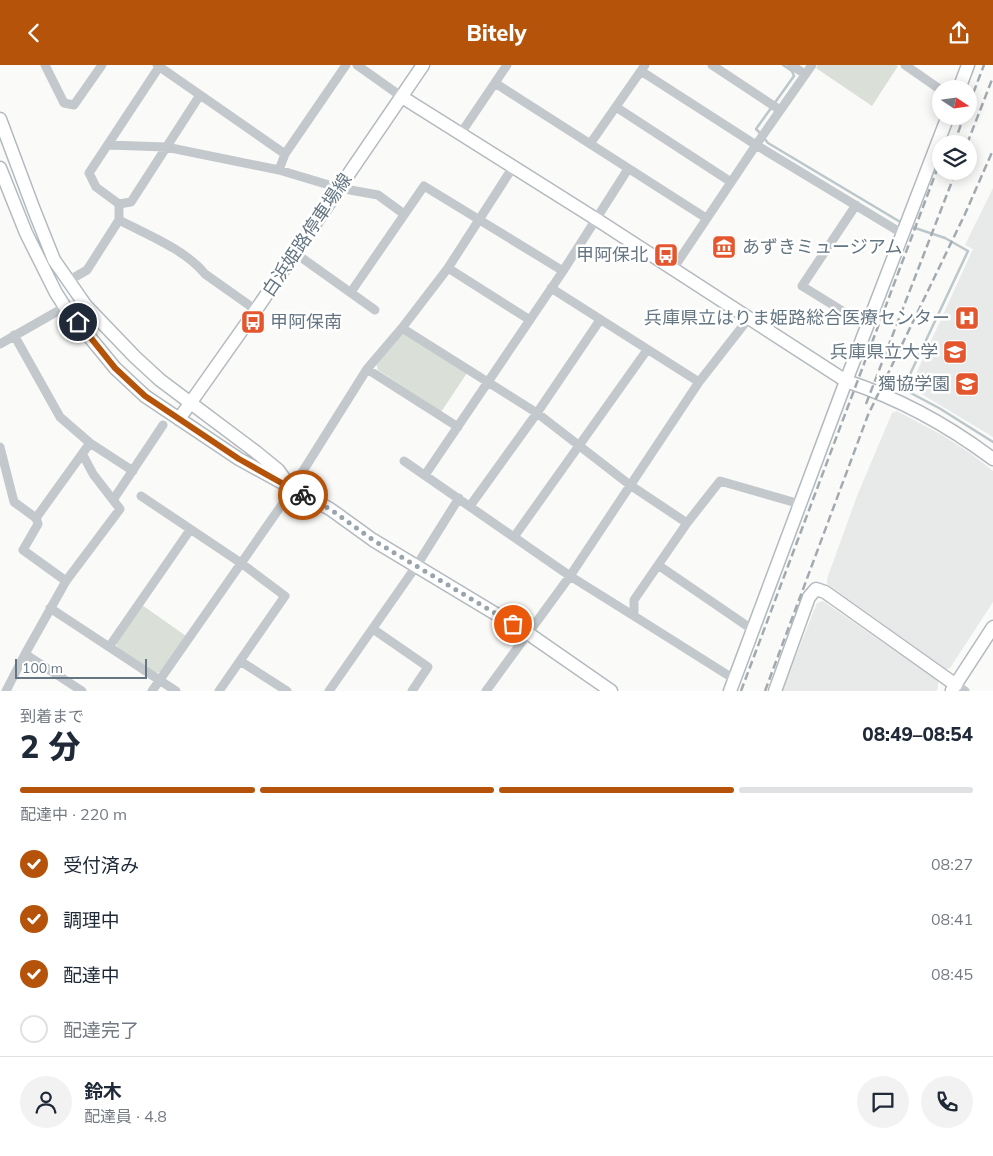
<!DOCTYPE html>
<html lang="ja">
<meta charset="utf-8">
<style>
:root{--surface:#fff;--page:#f2f2f3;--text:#1f2937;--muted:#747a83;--line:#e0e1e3;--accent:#b45309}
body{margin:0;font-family:Mulish,"Noto Sans JP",sans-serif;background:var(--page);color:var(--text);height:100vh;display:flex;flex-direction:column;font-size:19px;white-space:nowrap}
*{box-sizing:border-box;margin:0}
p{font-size:16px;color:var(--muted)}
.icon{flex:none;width:28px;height:28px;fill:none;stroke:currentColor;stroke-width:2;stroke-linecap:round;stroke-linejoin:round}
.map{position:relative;height:626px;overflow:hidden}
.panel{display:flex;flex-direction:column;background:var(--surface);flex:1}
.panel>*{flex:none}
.needle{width:32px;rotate:103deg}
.fabs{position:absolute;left:932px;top:15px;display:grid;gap:10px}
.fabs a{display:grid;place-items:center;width:45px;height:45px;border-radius:50%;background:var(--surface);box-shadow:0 2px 12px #0003;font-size:25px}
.scale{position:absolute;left:15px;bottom:12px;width:132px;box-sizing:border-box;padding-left:5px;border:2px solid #657683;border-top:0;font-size:14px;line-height:18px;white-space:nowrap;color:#657683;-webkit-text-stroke:4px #fff;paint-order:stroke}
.pin{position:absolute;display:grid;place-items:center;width:42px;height:42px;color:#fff;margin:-21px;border:2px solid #fff;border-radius:50%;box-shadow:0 1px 5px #0007}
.courier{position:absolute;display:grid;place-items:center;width:50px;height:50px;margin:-25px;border:4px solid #b45309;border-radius:50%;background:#fff;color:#222;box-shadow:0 1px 6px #0007}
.summary em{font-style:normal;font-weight:800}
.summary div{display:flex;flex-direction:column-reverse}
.summary{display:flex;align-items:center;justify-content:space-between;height:85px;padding:0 20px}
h1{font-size:32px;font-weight:800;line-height:38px}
.bar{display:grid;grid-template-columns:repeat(4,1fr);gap:8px 5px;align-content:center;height:60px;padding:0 20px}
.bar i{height:6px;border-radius:4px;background:var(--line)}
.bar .on{background:var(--accent)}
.bar p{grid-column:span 4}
.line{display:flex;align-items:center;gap:12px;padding:0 20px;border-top:1px solid var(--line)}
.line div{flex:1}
.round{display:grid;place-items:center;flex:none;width:52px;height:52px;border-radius:26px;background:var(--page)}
ol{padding:0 20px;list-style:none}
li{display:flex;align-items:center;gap:15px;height:55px}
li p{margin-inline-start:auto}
li .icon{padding:5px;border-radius:50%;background:var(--accent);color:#fff;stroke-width:4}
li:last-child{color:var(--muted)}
li i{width:28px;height:28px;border:2px solid var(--line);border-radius:50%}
header{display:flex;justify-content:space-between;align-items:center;height:65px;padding:0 20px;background:var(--accent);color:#fff;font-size:22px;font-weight:800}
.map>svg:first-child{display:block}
</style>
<header><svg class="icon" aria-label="back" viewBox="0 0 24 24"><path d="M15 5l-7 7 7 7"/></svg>Bitely<svg class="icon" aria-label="share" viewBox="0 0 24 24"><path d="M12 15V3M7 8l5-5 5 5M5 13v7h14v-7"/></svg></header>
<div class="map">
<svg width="993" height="626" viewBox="0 0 993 626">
<rect width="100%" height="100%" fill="#fafaf8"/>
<path fill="#e8e9e9" d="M993 123V372L910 322 973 184 965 180Z
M897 346 942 370 970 388 993 406V537L950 603 946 604 827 519V514L857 431 892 348Z
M823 536 938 616V623L936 626H782L817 538Z"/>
<path fill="#dadfd7" d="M818 0H896L898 1 872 41 816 3Z
M406 268 467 308 441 347 378 305 376 298 401 270Z
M142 540 186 571 161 607 156 608 117 582 116 576Z"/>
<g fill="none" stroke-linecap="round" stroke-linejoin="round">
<path stroke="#bbc7cb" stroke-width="2.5" d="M761 69 756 64 794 11 792 6 783 0
M764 73 768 78 902 158
M909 161 945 173 968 186 904 322 907 326 939 343 993 377"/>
<defs>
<path id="secondary" d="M959 24 968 0
M402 32 596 154 846 316C898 333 949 361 993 394
M0 54 34 145 54 195 86 241 135 292 160 315 256 387 278 405 289 420
M0 103 26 168 56 228 65 242 115 303 145 331 239 394 330 444 373 475 529 569 611 626
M179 354 256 245 423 0
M952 625 993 562
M730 626 846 316 948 51
M775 626 809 532 816 524 825 527 956 620"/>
</defs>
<use href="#secondary" stroke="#b3babf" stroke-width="15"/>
<path stroke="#c3c8cc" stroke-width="9" d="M45 0 64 38 74 40 102 0
M157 0 285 89
M357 0 402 32
M712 0 780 45
M791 0 805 9
M905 0 941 25
M159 2 89 108 96 122 119 139 131 137 200 30
M641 6 756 80 903 169
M495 18 706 153
M616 42 731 117
M461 68 507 0
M590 79 645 0
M108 80 166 82 279 105 339 123 378 130 404 149
M279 105 285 89 346 0
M856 140 802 221 867 261
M119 155C146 169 186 185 205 209L256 245
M295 188 375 245
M448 203 530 255
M673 204 756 80 812 0
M68 216 87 205 119 155V139
M551 223 699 317
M351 227 424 121 563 206
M402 263 537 348 630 420 687 458 720 416 800 439
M14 270 60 352 90 378 133 406
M0 279 65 242
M367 304 458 362
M0 382 14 437 36 453 38 459 23 485 66 516
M404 396 570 511 634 551
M425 410 563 206 628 104
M141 431 241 498 285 531 219 626
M113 435 163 360
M470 441 537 348 600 255
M36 453 90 378
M687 458 634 535V551L734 614
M514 472 647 285
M658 500 753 565
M50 543 176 626
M373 564 428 602 412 626
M109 582 190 465
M25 589 82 626
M240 596 287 626
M956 620 965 626
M6 626 25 589 66 516 120 444 93 409 83 390
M152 626 281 441 367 304 402 263 448 203 513 102
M329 626 417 500 459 433
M486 626 570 511 699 317 749 253"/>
<use href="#secondary" stroke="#fff" stroke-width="12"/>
<path stroke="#a2aab0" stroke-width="2.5" stroke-dasharray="8 4" stroke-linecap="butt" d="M969 39 984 0
M954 79 964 51
M967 79 993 12
M866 339 956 106
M741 626 941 94
M765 626 868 350 965 149 993 85"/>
</g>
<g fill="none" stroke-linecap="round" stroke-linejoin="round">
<path stroke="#99a4ac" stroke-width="5" stroke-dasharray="0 9" d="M303 430 330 444 373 475 513 559"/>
<path stroke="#b45309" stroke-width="6" d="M78 257 115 303 145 331 239 394 303 430"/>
</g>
<defs>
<symbol id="museum-square" viewBox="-11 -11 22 22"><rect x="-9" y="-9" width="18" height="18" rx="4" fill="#e4572e" stroke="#fff"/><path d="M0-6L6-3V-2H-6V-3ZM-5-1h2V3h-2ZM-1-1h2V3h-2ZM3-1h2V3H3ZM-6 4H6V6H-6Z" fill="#fff"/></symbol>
<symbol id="bus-square" viewBox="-11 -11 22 22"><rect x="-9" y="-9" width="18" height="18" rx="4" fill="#e4572e" stroke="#fff"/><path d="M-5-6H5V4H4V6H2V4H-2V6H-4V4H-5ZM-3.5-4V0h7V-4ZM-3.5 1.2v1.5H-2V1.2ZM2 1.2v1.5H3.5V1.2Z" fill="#fff"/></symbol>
<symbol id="hospital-square" viewBox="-11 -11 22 22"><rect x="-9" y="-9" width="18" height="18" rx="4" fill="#e4572e" stroke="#fff"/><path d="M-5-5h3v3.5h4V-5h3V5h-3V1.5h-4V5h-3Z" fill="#fff"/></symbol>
<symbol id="university-square" viewBox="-11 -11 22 22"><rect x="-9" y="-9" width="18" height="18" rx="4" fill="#e4572e" stroke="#fff"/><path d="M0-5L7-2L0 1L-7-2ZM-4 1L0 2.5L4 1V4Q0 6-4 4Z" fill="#fff"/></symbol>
</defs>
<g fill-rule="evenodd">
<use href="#museum-square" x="710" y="168" width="28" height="28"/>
<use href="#bus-square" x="652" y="176" width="28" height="28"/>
<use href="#hospital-square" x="953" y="239" width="28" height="28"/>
<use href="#bus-square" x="239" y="243" width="28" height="28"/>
<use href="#university-square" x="941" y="273" width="28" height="28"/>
<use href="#university-square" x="953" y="305" width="28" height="28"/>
</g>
<g text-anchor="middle" stroke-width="5" stroke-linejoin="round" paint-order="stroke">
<g font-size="18" fill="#657683" stroke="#fff">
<text transform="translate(307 170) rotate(-56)" y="6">白浜姫路停車場線</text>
</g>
<g font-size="18" fill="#657683" stroke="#fff" text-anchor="end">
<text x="742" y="188" text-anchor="start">あずきミュージアム</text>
<text x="648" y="196">甲阿保北</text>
<text x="950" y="259">兵庫県立はりま姫路総合医療センター</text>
<text x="270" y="263" text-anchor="start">甲阿保南</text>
<text x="938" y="293">兵庫県立大学</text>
<text x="950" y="325">獨協学園</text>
</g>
</g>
</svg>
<div class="fabs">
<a><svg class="needle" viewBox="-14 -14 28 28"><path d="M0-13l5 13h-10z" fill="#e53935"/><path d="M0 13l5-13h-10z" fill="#747a83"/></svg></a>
<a><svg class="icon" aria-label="layers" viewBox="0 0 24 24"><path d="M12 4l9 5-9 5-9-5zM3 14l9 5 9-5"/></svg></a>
</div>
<div class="scale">100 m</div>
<div class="pin" style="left:513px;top:559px;background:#ea580c"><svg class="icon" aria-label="bag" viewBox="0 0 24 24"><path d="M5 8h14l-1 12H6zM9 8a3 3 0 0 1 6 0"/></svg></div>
<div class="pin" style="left:78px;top:257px;background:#1f2937"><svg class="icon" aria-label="home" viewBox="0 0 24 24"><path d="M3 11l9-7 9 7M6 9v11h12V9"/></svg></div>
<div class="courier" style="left:303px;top:430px"><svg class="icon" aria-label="bike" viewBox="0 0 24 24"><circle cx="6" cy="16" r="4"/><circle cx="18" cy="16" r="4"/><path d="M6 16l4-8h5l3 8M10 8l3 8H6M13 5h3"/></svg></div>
</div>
<section class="panel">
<div class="summary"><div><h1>2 分</h1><p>到着まで</p></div><em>08:49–08:54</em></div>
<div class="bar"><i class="on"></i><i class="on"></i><i class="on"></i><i></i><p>配達中 · 220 m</p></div>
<ol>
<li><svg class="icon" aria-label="check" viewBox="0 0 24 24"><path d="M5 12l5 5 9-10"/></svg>受付済み<p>08:27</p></li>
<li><svg class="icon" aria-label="check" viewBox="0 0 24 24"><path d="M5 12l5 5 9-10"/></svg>調理中<p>08:41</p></li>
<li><svg class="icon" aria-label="check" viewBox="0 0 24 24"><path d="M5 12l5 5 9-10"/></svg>配達中<p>08:45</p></li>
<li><i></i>配達完了</li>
</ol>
<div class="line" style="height:90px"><a class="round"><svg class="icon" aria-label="person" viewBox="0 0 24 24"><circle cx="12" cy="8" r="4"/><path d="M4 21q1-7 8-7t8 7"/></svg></a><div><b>鈴木</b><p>配達員 · 4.8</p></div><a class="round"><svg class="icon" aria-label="chat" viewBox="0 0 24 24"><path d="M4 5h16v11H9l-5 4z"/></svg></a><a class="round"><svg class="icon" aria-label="phone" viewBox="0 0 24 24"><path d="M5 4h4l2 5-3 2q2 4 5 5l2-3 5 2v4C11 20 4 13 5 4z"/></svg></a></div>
</section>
